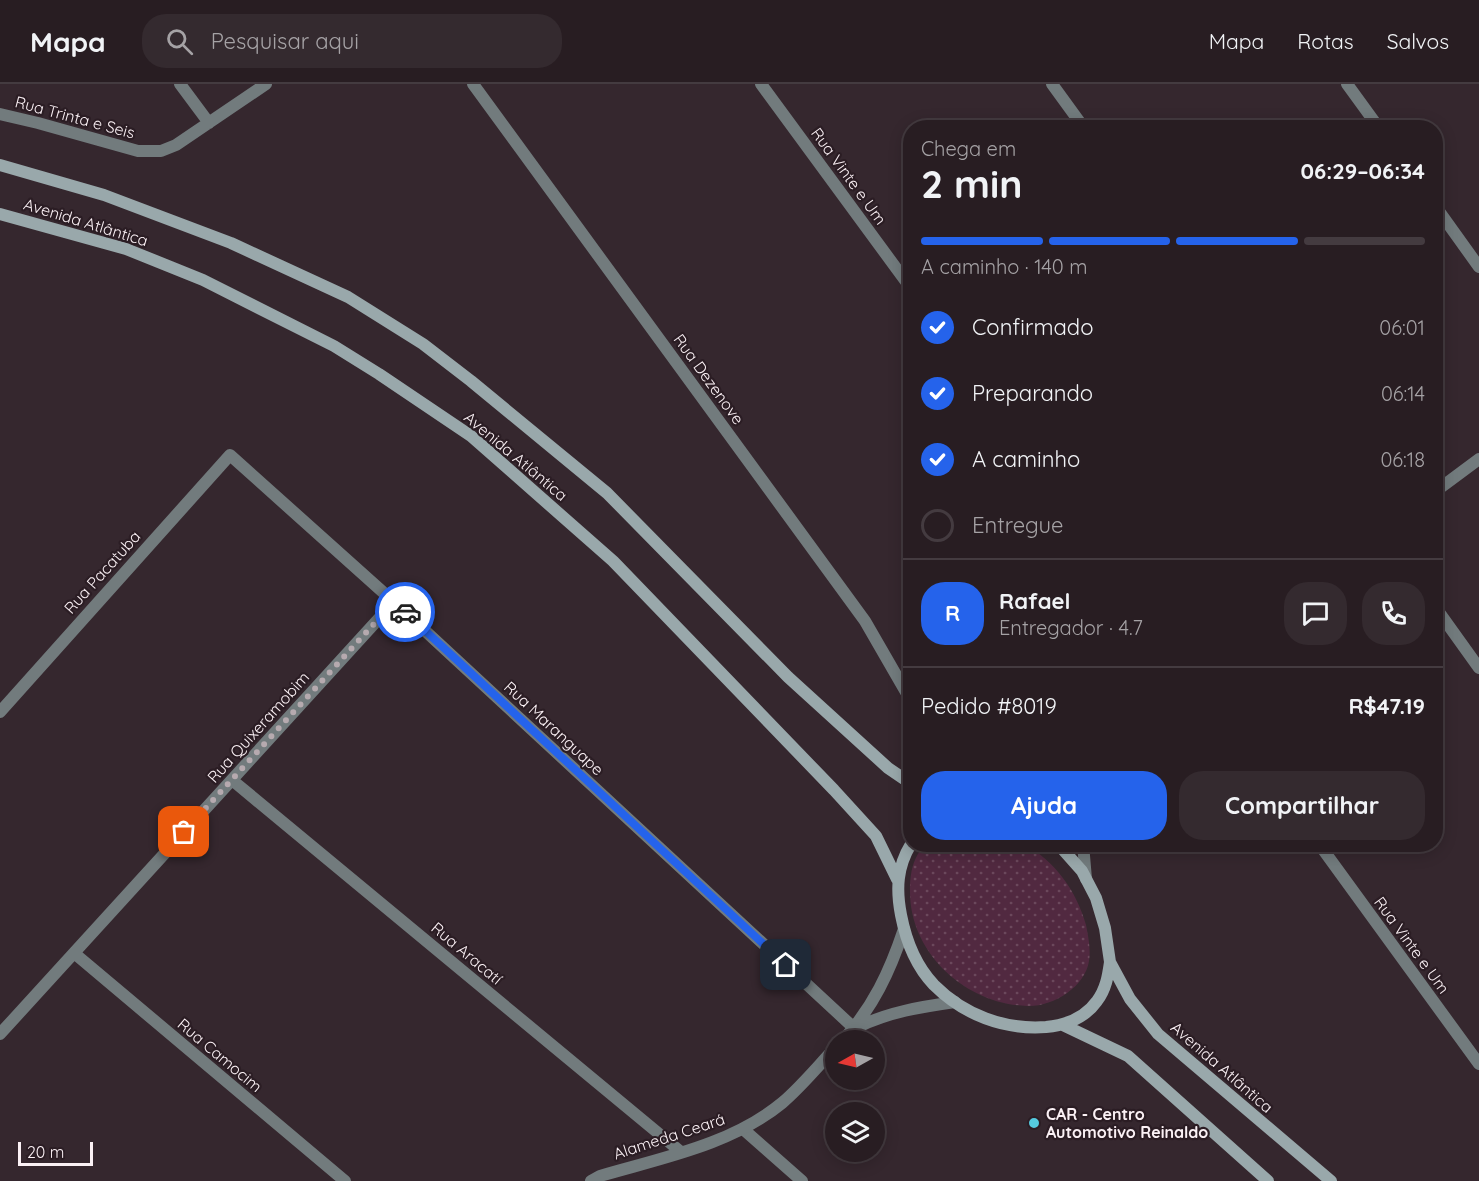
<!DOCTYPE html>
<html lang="pt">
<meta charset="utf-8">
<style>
:root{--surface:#281d22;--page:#342a2f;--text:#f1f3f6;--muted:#a5a2a5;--line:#443b40;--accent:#2563eb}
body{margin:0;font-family:Quicksand,sans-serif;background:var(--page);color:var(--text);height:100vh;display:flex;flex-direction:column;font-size:22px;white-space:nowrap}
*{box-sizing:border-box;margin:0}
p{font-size:20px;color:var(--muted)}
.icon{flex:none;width:33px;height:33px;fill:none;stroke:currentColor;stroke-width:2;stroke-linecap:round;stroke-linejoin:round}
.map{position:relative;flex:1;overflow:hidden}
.sheet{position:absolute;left:903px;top:36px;width:540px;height:732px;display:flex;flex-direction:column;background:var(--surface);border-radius:24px;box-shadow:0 3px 15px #0003,0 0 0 2px var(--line)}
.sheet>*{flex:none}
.needle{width:39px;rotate:262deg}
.buttons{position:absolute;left:825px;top:946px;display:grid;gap:12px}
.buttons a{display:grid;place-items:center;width:60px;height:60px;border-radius:50%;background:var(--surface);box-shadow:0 3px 15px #0003,0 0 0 2px var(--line);font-size:30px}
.scale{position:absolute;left:18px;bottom:15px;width:75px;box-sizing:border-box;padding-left:6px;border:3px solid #fbf1f5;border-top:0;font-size:16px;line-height:21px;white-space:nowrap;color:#fbf1f5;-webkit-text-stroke:4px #2b1d24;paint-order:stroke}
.pin{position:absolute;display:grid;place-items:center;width:51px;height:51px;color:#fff;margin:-26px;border-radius:12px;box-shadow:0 3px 9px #0006}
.courier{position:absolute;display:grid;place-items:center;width:60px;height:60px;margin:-30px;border:4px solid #2563eb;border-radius:50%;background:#fff;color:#222;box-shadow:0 2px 8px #0007}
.head em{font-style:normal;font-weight:700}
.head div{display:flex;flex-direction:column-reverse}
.head{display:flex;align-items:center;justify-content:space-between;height:102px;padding:0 18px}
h1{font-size:39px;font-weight:700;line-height:45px}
.bar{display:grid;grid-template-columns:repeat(4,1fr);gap:9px 6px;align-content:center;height:72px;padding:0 18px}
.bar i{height:8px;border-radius:4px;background:var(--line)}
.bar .on{background:var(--accent)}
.bar p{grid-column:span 4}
.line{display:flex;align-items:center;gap:15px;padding:0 18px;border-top:2px solid var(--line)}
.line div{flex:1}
.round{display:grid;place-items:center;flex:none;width:63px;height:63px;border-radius:24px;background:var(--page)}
ol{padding:0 18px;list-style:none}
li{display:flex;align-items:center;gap:18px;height:66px}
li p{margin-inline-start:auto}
li .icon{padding:6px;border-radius:50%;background:var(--accent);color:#fff;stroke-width:4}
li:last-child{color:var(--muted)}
li i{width:33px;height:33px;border:3px solid var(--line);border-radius:50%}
.cta{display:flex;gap:12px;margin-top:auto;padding:12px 18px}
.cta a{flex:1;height:69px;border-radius:24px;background:var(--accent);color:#fff;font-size:24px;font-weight:700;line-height:69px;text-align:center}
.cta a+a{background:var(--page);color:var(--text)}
header{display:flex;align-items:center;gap:36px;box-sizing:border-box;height:84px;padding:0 30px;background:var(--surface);border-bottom:2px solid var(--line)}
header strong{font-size:28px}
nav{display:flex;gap:33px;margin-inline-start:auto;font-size:21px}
.search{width:420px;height:54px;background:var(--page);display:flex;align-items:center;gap:15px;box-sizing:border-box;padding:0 21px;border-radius:24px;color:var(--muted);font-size:22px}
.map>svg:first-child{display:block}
</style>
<header>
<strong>Mapa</strong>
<div class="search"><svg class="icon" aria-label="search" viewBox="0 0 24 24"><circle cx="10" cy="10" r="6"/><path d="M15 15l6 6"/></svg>Pesquisar aqui</div>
<nav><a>Mapa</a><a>Rotas</a><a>Salvos</a></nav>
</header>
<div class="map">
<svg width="1479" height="1097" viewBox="0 0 1479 1097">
<defs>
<pattern id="green-dots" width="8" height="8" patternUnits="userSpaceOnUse" patternTransform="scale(1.5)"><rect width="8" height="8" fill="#512940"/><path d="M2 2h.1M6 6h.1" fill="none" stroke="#6b485c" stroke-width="1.8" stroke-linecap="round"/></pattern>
</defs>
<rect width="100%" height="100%" fill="#35272e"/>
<path fill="url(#green-dots)" d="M1023 760C1055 776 1077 808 1086 841 1088 851 1091 866 1089 877 1085 903 1053 923 1027 922 966 920 909 869 910 806 910 790 913 771 926 761Z"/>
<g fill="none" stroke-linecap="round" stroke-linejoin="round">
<path stroke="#727b7d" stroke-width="12" d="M180 0 209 39
M473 0 865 537 910 615
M761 0 910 203
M1052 0 1084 44
M1347 0 1379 44
M0 30 38 39 138 67H161L176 61 266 0
M1436 123 1479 183
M1436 524 1479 584
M0 628 230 371 394 518 854 944
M232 696 681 1068
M1319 760 1479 980
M74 869 345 1097
M0 950 394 518
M743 1045 802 1097"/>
<path stroke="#727b7d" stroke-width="12" d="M1436 407 1479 375
M1083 760 1086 795
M858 943C889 928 920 923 955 918
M842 957C873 924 890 887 904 845
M591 1097 600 1092C661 1074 731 1061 782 1019 801 1003 818 982 836 963"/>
<path stroke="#99a8ab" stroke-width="12" d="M0 81 104 111 231 159 348 213 423 260 471 297 607 409 788 593 888 684 910 699
M0 130 126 165 203 196 334 262 379 290 471 352 613 477 834 706 876 752 897 795
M911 760C897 783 896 805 901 831 906 857 915 881 934 901 964 931 1004 946 1046 943 1067 941 1085 934 1097 917 1106 905 1108 892 1110 878
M1058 760 1082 787 1096 814 1105 844 1110 878 1130 915 1158 950 1331 1097
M1063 941 1128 972 1268 1097"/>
</g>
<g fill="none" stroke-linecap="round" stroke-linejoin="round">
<path stroke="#b6aaaf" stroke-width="6" stroke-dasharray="0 10.8" d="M184 748 394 518 405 528"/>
<path stroke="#2563eb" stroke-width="8" d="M405 528 786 881"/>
</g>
<circle fill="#55cadf" stroke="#2b1d24" stroke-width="2" cx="1034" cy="1039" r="6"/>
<g text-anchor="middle" stroke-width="4.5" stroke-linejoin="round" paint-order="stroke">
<g font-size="16" fill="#fbf1f5" stroke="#2b1d24">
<text transform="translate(75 33) rotate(15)" y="6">Rua Trinta e Seis</text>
<text transform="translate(849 92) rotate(54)" y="6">Rua Vinte e Um</text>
<text transform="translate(86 138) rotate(17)" y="6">Avenida Atlântica</text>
<text transform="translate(709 295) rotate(54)" y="6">Rua Dezenove</text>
<text transform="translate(516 372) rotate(40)" y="6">Avenida Atlântica</text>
<text transform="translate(102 488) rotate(-48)" y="6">Rua Pacatuba</text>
<text transform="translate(258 643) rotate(-48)" y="6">Rua Quixeramobim</text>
<text transform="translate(554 644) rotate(43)" y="6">Rua Maranguape</text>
<text transform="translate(1412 861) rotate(54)" y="6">Rua Vinte e Um</text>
<text transform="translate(467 869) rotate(40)" y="6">Rua Aracatí</text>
<text transform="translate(220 971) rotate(40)" y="6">Rua Camocim</text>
<text transform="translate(1222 983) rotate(41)" y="6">Avenida Atlântica</text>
<text transform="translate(669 1052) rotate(-18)" y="6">Alameda Ceará</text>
</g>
<g font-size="16" font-weight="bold" fill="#fbf1f5" stroke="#2b1d24" text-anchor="start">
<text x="1046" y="1036">CAR - Centro<tspan x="1046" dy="18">Automotivo Reinaldo</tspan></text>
</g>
</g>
</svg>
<div class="buttons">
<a><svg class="needle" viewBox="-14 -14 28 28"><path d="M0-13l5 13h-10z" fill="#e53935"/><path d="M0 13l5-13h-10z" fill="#a5a2a5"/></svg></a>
<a><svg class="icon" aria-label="layers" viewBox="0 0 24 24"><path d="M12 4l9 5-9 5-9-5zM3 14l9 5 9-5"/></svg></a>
</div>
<div class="scale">20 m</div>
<div class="pin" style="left:184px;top:748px;background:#ea580c"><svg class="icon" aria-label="bag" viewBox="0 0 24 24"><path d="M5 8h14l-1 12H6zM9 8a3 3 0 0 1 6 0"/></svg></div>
<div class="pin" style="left:786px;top:881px;background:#1f2937"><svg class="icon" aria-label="home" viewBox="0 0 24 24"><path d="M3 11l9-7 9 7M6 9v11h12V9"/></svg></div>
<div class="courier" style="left:405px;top:528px"><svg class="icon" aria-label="car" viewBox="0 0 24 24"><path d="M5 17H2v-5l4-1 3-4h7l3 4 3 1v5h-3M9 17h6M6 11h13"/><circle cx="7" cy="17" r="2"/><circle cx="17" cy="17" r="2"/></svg></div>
<section class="sheet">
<div class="head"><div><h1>2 min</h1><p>Chega em</p></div><em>06:29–06:34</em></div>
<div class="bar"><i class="on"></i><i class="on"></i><i class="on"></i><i></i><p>A caminho · 140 m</p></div>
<ol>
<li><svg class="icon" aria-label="check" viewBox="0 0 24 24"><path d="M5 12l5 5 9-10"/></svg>Confirmado<p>06:01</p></li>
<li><svg class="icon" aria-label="check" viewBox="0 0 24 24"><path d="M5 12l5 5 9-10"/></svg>Preparando<p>06:14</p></li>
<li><svg class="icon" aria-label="check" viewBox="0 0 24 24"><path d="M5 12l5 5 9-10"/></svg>A caminho<p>06:18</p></li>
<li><i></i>Entregue</li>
</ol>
<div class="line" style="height:108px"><b class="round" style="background:var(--accent);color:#fff">R</b><div><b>Rafael</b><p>Entregador · 4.7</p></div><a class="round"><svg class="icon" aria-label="chat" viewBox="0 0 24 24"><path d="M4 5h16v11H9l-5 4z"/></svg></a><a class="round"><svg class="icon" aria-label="phone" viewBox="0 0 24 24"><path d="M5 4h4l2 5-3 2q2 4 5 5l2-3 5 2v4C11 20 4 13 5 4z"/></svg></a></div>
<div class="line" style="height:78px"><div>Pedido #8019</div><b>R$47.19</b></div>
<div class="cta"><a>Ajuda</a><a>Compartilhar</a></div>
</section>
</div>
